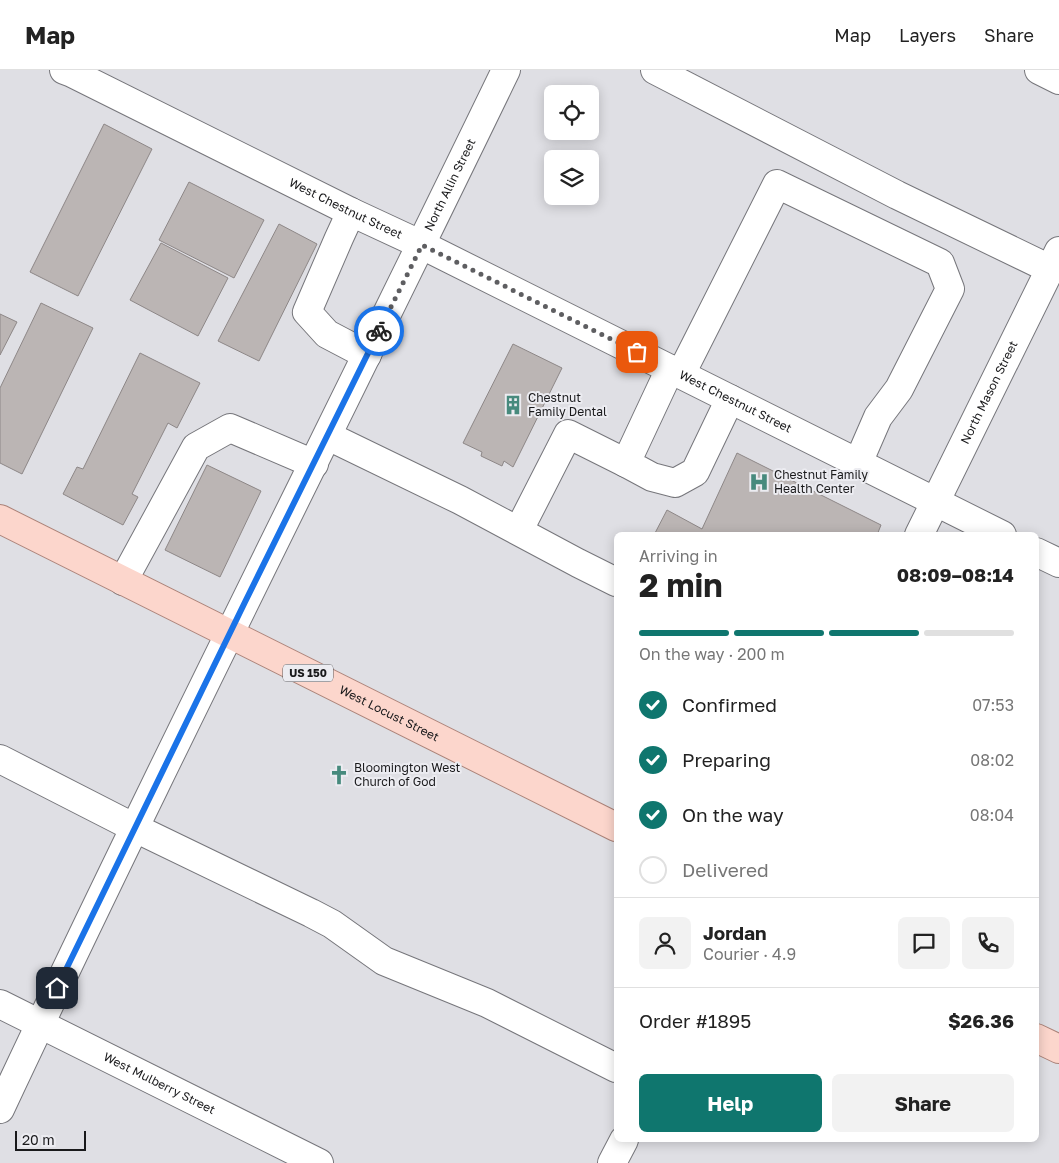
<!DOCTYPE html>
<meta charset="utf-8">
<style>
:root{--surface:#fff;--page:#f2f2f2;--text:#222;--muted:#767676;--line:#e0e0e0;--accent:#0f766e}
body{margin:0;font-family:"Golos Text",sans-serif;background:var(--page);color:var(--text);height:100vh;display:flex;flex-direction:column;font-size:19px;white-space:nowrap}
*{box-sizing:border-box;margin:0}
p{font-size:16px;color:var(--muted)}
.icon{flex:none;width:28px;height:28px;fill:none;stroke:currentColor;stroke-width:2;stroke-linecap:round;stroke-linejoin:round}
.map{position:relative;flex:1;overflow:hidden}
.panel{position:absolute;left:614px;top:462px;width:425px;height:610px;display:flex;flex-direction:column;background:var(--surface);border-radius:8px;box-shadow:0 2px 12px #0003}
.panel>*{flex:none}
.controls{position:absolute;left:544px;top:15px;display:grid;gap:10px}
.controls a{display:grid;place-items:center;width:55px;height:55px;border-radius:8px;background:var(--surface);box-shadow:0 2px 12px #0003;font-size:25px}
.scale{position:absolute;left:15px;bottom:12px;width:71px;box-sizing:border-box;padding-left:5px;border:2px solid #19191b;border-top:0;font-size:14px;line-height:18px;white-space:nowrap;color:#19191b;-webkit-text-stroke:4px #ececf1;paint-order:stroke}
.pin{position:absolute;display:grid;place-items:center;width:42px;height:42px;color:#fff;margin:-21px;border-radius:10px;box-shadow:0 2px 8px #0006}
.courier{position:absolute;display:grid;place-items:center;width:50px;height:50px;margin:-25px;border:4px solid #1a73e8;border-radius:50%;background:#fff;color:#222;box-shadow:0 1px 6px #0007}
.head em{font-style:normal;font-weight:700}
.head div{display:flex;flex-direction:column-reverse}
.head{display:flex;align-items:center;justify-content:space-between;height:85px;padding:0 25px}
h1{font-size:32px;font-weight:700;line-height:38px}
.bar{display:grid;grid-template-columns:repeat(4,1fr);gap:8px 5px;align-content:center;height:60px;padding:0 25px}
.bar i{height:6px;border-radius:4px;background:var(--line)}
.bar .current{background:var(--accent)}
.bar p{grid-column:span 4}
.line{display:flex;align-items:center;gap:12px;padding:0 25px;border-top:1px solid var(--line)}
.line div{flex:1}
.round{display:grid;place-items:center;flex:none;width:52px;height:52px;border-radius:8px;background:var(--page)}
ol{padding:0 25px;list-style:none}
li{display:flex;align-items:center;gap:15px;height:55px}
li p{margin-inline-start:auto}
li .icon{padding:5px;border-radius:50%;background:var(--accent);color:#fff;stroke-width:4}
li:last-child{color:var(--muted)}
li i{width:28px;height:28px;border:2px solid var(--line);border-radius:50%}
.action{display:flex;gap:10px;margin-top:auto;padding:10px 25px}
.action a{flex:1;height:58px;border-radius:8px;background:var(--accent);color:#fff;font-size:20px;font-weight:700;line-height:58px;text-align:center}
.action a+a{background:var(--page);color:var(--text)}
header{display:flex;align-items:center;gap:30px;box-sizing:border-box;height:70px;padding:0 25px;background:var(--surface);border-bottom:1px solid var(--line)}
header strong{font-size:24px}
nav{display:flex;gap:28px;margin-inline-start:auto;font-size:18px}
.map>svg:first-child{display:block}
</style>
<header>
<strong>Map</strong>
<nav><a>Map</a><a>Layers</a><a>Share</a></nav>
</header>
<div class="map">
<svg width="1059" height="1093" viewBox="0 0 1059 1093">
<rect width="100%" height="100%" fill="#dfdfe4"/>
<path fill="#bbb5b4" stroke="#8d8787" d="M104 54 152 79 78 226 30 202Z
M189 112 264 150 234 208 159 170Z
M279 154 317 174 259 291 218 271Z
M161 173 228 208 198 266 130 230Z
M41 233 93 258 22 404 0 393V318Z
M0 244 17 252 0 285Z
M513 274 562 298 513 397 504 391 502 396 481 386 482 382 463 373Z
M140 283 200 313 177 358 168 353 132 424 138 427 123 455 63 424 77 397 83 399Z
M737 383 881 455 877 465H654L667 440 702 459Z
M207 395 261 421 220 507 165 480Z"/>
<g fill="none" stroke-linecap="round" stroke-linejoin="round">
<defs>
<g id="minor">
<path id="s1" d="M64 0 72 3 351 142 422 175 1002 465"/>
<path d="M655 0 897 125 1050 199"/>
<path d="M1039 0 1059 10"/>
<path d="M351 142 339 168 307 242 327 264 367 285"/>
<path d="M670 299 626 393 652 407 675 413 695 402 730 329"/>
<path d="M681 304 777 114 940 193 950 219 899 319 878 347 858 393"/>
<path d="M328 366 460 430 578 493 616 512"/>
<path d="M519 460 568 364 626 393"/>
<path id="s2" d="M919 465 1059 181"/>
<path d="M1036 482 1059 493"/>
<path d="M123 511 196 377 230 358 314 394"/>
<path d="M0 689 135 758 311 843 332 854 384 891 487 933 616 998"/>
<path id="s3" d="M0 934 319 1093"/>
<path id="s4" d="M0 1039C164 690 338 347 506 0"/>
<path d="M612 1093 624 1070"/>
</g>
<g id="major">
<path id="s5" d="M0 449 616 757"/>
<path d="M1036 968 1059 979"/>
</g>
</defs>
<use href="#minor" stroke="#76767b" stroke-width="30"/>
<use href="#major" stroke="#ab8278" stroke-width="30"/>
<use href="#minor" stroke="#fff" stroke-width="28"/>
<use href="#major" stroke="#fcd6cc" stroke-width="28"/>
</g>
<g fill="none" stroke-linecap="round" stroke-linejoin="round">
<path stroke="#5e5e61" stroke-width="5" stroke-dasharray="0 9" d="M379 261 422 175 637 282"/>
<path stroke="#1a73e8" stroke-width="6" d="M57 918 245 532 379 261"/>
</g>
<defs>
<symbol id="building-bare" viewBox="-9 -9 18 18"><path d="M-4-6H4V6H1V3H-1V6H-4ZM-2.5-4.3h1.7v1.8h-1.7ZM.8-4.3h1.7v1.8H.8ZM-2.5-1h1.7V.8h-1.7ZM.8-1h1.7V.8H.8Z" fill="#478a7d" stroke="#ececf1" stroke-width="2.5" paint-order="stroke"/></symbol>
<symbol id="hospital-bare" viewBox="-9 -9 18 18"><path d="M-5-5h3v3.5h4V-5h3V5h-3V1.5h-4V5h-3Z" fill="#478a7d" stroke="#ececf1" stroke-width="2.5" paint-order="stroke"/></symbol>
<symbol id="church-bare" viewBox="-9 -9 18 18"><path d="M-1.2-6h2.4v3.5h3.3v2.4h-3.3V6h-2.4V-.1h-3.3v-2.4h3.3Z" fill="#478a7d" stroke="#ececf1" stroke-width="2.5" paint-order="stroke"/></symbol>
</defs>
<g fill-rule="evenodd">
<use href="#building-bare" x="499" y="321" width="28" height="28"/>
<use href="#hospital-bare" x="745" y="398" width="28" height="28"/>
<use href="#church-bare" x="325" y="691" width="28" height="28"/>
</g>
<g text-anchor="middle" stroke-width="4" stroke-linejoin="round" paint-order="stroke">
<rect fill="#ececf1" stroke="#58585b" stroke-width="1" x="283" y="594.5" width="50" height="17" rx="4"/>
<g font-size="11" font-weight="bold" fill="#19191b">
<text x="308" y="607">US 150</text>
</g>
<g font-size="12" fill="#19191b" stroke="#ececf1">
<text dy="4" stroke="none"><textPath href="#s4" startOffset="1028">North Allin Street</textPath></text>
<text dy="4" stroke="none"><textPath href="#s1" startOffset="314">West Chestnut Street</textPath></text>
<text dy="4" stroke="none"><textPath href="#s2" startOffset="159">North Mason Street</textPath></text>
<text dy="4" stroke="none"><textPath href="#s1" startOffset="749">West Chestnut Street</textPath></text>
<text dy="4" stroke="none"><textPath href="#s5" startOffset="435">West Locust Street</textPath></text>
<text dy="4" stroke="none"><textPath href="#s3" startOffset="178">West Mulberry Street</textPath></text>
</g>
<g font-size="12" fill="#19191b" stroke="#ececf1" text-anchor="start">
<text x="528" y="332">Chestnut<tspan x="528" dy="14">Family Dental</tspan></text>
<text x="774" y="409">Chestnut Family<tspan x="774" dy="14">Health Center</tspan></text>
<text x="354" y="702">Bloomington West<tspan x="354" dy="14">Church of God</tspan></text>
</g>
</g>
</svg>
<div class="controls">
<a><svg class="icon" aria-label="locate" viewBox="0 0 24 24"><circle cx="12" cy="12" r="6"/><path d="M12 2v4M12 18v4M2 12h4M18 12h4"/></svg></a>
<a><svg class="icon" aria-label="layers" viewBox="0 0 24 24"><path d="M12 4l9 5-9 5-9-5zM3 14l9 5 9-5"/></svg></a>
</div>
<div class="scale">20 m</div>
<div class="pin" style="left:637px;top:282px;background:#ea580c"><svg class="icon" aria-label="bag" viewBox="0 0 24 24"><path d="M5 8h14l-1 12H6zM9 8a3 3 0 0 1 6 0"/></svg></div>
<div class="pin" style="left:57px;top:918px;background:#1f2937"><svg class="icon" aria-label="home" viewBox="0 0 24 24"><path d="M3 11l9-7 9 7M6 9v11h12V9"/></svg></div>
<div class="courier" style="left:379px;top:261px"><svg class="icon" aria-label="bike" viewBox="0 0 24 24"><circle cx="6" cy="16" r="4"/><circle cx="18" cy="16" r="4"/><path d="M6 16l4-8h5l3 8M10 8l3 8H6M13 5h3"/></svg></div>
<section class="panel">
<div class="head"><div><h1>2 min</h1><p>Arriving in</p></div><em>08:09–08:14</em></div>
<div class="bar"><i class="current"></i><i class="current"></i><i class="current"></i><i></i><p>On the way · 200 m</p></div>
<ol>
<li><svg class="icon" aria-label="check" viewBox="0 0 24 24"><path d="M5 12l5 5 9-10"/></svg>Confirmed<p>07:53</p></li>
<li><svg class="icon" aria-label="check" viewBox="0 0 24 24"><path d="M5 12l5 5 9-10"/></svg>Preparing<p>08:02</p></li>
<li><svg class="icon" aria-label="check" viewBox="0 0 24 24"><path d="M5 12l5 5 9-10"/></svg>On the way<p>08:04</p></li>
<li><i></i>Delivered</li>
</ol>
<div class="line" style="height:90px"><a class="round"><svg class="icon" aria-label="person" viewBox="0 0 24 24"><circle cx="12" cy="8" r="4"/><path d="M4 21q1-7 8-7t8 7"/></svg></a><div><b>Jordan</b><p>Courier · 4.9</p></div><a class="round"><svg class="icon" aria-label="chat" viewBox="0 0 24 24"><path d="M4 5h16v11H9l-5 4z"/></svg></a><a class="round"><svg class="icon" aria-label="phone" viewBox="0 0 24 24"><path d="M5 4h4l2 5-3 2q2 4 5 5l2-3 5 2v4C11 20 4 13 5 4z"/></svg></a></div>
<div class="line" style="height:65px"><div>Order #1895</div><b>$26.36</b></div>
<div class="action"><a>Help</a><a>Share</a></div>
</section>
</div>
